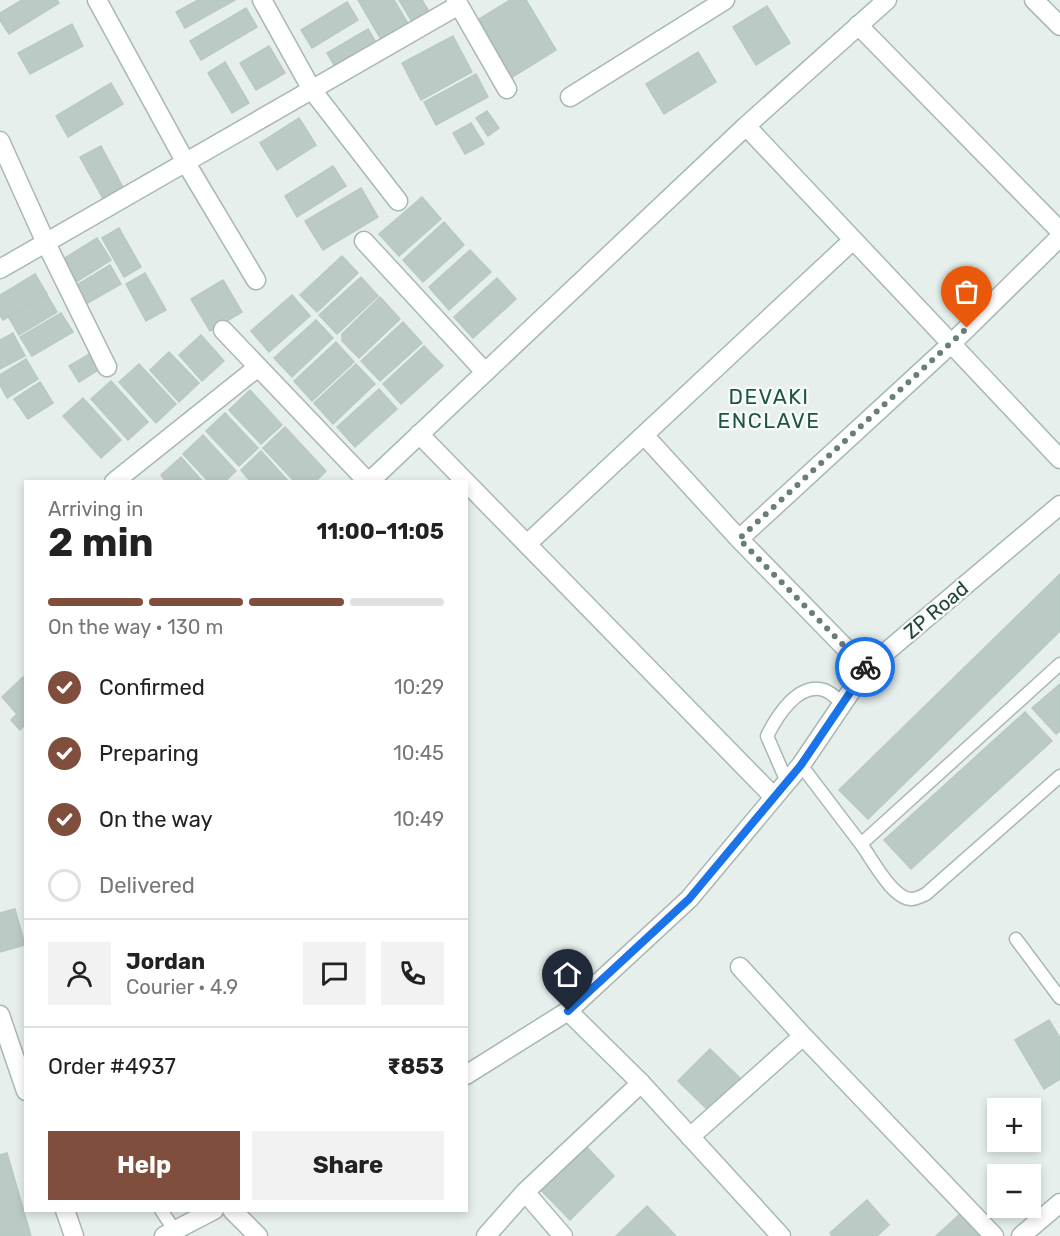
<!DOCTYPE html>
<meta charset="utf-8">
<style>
:root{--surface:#fff;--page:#f2f2f2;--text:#222;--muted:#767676;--line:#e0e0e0;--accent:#804e3d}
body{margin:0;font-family:Rubik,sans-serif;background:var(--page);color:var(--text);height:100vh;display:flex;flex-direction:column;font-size:22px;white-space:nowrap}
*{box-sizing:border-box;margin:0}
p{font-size:20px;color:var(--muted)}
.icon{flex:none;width:33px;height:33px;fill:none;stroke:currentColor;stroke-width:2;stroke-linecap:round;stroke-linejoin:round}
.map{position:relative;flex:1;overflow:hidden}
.sheet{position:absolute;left:24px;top:480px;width:444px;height:732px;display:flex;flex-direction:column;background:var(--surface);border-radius:0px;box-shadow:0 3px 9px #0003}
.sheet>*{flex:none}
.tools{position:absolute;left:987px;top:1098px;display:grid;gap:12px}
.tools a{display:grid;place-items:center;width:54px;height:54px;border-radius:0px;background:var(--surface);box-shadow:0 3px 9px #0003;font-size:30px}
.pin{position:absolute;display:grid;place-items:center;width:51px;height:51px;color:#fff;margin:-62px -26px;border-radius:50% 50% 50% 0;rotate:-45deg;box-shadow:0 0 6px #0007}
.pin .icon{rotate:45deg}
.courier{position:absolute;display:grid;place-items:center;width:60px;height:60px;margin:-30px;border:4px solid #1a73e8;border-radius:50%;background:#fff;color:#222;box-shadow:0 2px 8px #0007}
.summary em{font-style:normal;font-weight:700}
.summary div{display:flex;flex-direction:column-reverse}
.summary{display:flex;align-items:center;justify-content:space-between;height:102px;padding:0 24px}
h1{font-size:39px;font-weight:700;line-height:45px}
.bar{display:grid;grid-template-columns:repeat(4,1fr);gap:9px 6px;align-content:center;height:72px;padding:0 24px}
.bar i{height:8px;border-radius:4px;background:var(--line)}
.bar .selected{background:var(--accent)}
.bar p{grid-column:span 4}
.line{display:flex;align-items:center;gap:15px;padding:0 24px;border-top:2px solid var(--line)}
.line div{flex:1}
.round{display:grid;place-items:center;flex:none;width:63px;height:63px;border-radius:0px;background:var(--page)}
ol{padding:0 24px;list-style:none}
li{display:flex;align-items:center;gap:18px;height:66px}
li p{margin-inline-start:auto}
li .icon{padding:6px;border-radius:50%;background:var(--accent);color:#fff;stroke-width:4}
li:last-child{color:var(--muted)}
li i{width:33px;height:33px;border:3px solid var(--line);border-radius:50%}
.action{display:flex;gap:12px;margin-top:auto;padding:12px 24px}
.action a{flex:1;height:69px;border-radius:0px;background:var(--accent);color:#fff;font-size:24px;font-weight:700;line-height:69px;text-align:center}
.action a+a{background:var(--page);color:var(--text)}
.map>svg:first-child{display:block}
</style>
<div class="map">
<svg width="1060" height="1236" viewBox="0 0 1060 1236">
<rect width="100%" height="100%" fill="#e6efeb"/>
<path fill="#bbcac4" stroke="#b8c9c2" stroke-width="1.5" d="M22 0H57L59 3 9 34 0 20V13Z
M198 0H235L185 28 176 12Z
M358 0H394L409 25 382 41Z
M399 0H422L428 10 411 20Z
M510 0H526L556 50 511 78 476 21Z
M347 2 358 20 312 48 301 30Z
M767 6 790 43 756 65 733 27Z
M246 8 257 27 201 60 190 41Z
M72 24 83 46 30 74 18 53Z
M368 29 378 46 337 70 327 53Z
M453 36 472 72 421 100 402 63Z
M269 46 285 73 256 90 240 63Z
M698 52 716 82 664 114 646 84Z
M225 62 249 103 232 113 208 73Z
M476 74 488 97 436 125 424 102Z
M111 83 123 104 68 137 56 116Z
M487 111 499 128 488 136 476 118Z
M299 118 316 145 277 170 260 143Z
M471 123 484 144 465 154 453 133Z
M101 146 126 193 106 204 80 157Z
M333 166 346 186 297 217 285 196Z
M361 188 378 217 323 250 305 221Z
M422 197 441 219 399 256 379 234Z
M444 222 464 245 423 282 403 260Z
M119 228 141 267 124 277 102 238Z
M97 238 111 260 73 284 60 261Z
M470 250 491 272 449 310 429 287Z
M342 256 358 273 317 312 300 295Z
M110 265 121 284 86 304 75 286Z
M145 273 166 310 146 321 126 284Z
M35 274 47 294 3 320 0 315V295Z
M361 277 378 296 337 334 319 315Z
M497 278 516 299 473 338 454 317Z
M223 280 242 312 210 331 191 299Z
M47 295 57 312 19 335 9 318Z
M292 295 310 316 269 352 251 331Z
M380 297 400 319 359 358 342 341V334Z
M61 313 73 332 32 356 20 337Z
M316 320 333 338 292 377 274 358Z
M403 322 422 343 380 381 361 361Z
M13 333 25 356 0 369V340Z
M201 335 224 361 202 381 179 355Z
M336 342 354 362 312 401 294 381Z
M424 346 443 366 401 404 383 384Z
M169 352 199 383 179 402 150 370Z
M91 353 100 369 79 382 69 366Z
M26 359 38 379 7 398 0 385V375Z
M139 364 176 404 156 423 119 382Z
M356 364 375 384 333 424 314 403Z
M111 381 148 422 128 440 91 399Z
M40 382 53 403 28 419 14 399Z
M379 389 397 409 355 447 337 427Z
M250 390 282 425 261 444 229 410Z
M83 398 121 440 101 458 63 416Z
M225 413 258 448 239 466 206 431Z
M285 427 326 471 315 482H295L263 448Z
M203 435 236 471 224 482H209L183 454Z
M261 451 289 482H251L241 470Z
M181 457 203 482H166L161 475Z
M1060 574V631L868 819 839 790Z
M23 677 26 680V724L20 730 11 720 17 714 2 697Z
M1060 684V731L1056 734 1032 708Z
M1025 712 1052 741 911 869 884 840Z
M15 909 25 945 0 952V913Z
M1049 1020 1060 1038V1079L1044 1089 1015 1040Z
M710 1049 742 1080 710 1112 678 1081Z
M584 1144 614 1176 570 1220 539 1188Z
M7 1153 31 1236H0V1155Z
M867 1200 889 1225 877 1236H832L830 1233Z
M647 1206 675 1235 616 1236Z
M960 1214 980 1236H936Z"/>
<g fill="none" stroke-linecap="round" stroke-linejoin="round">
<defs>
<path id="service" d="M801 765 861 844 1060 664
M787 782 767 736C777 716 798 682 824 690 831 692 837 699 843 704
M861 844C872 859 893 900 912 899 916 899 922 896 926 894L1060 776
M1016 939 1060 998
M161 1210 175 1231"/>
<path id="minor" d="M97 0 186 163 256 280
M262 0 312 90 398 201
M456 0 507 89
M1034 0 1060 26
M858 25 1060 231
M570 97 725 0
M746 126 1060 459
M0 141 46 243 107 367
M364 241 485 372
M0 269 459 5
M223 330 368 482
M419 434 466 482
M644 435 739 539 866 669
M114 482 258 367
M369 482 746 126 887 0
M466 482 774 797
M739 539 951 344 1060 237
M527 544 853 240
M0 1015 26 1091
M803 1036 994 1236
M690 1137 803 1036 740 967
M65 1210 74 1236
M232 1210 258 1236
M486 1236 525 1192
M563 1236 525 1192 641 1083
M1021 1236 1060 1203"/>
<path id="tertiary" d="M568 1011 641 1083 781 1236
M466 1075 568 1011 689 899 801 765 866 669 1060 505
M164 1236 214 1210"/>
</defs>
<use href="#service" stroke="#a8b8b2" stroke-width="15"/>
<use href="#minor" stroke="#a8b8b2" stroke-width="21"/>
<use href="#tertiary" stroke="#a8b8b2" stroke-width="21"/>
<use href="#service" stroke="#fff" stroke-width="12"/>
<use href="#minor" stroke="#fff" stroke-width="18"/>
<use href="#tertiary" stroke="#fff" stroke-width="18"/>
</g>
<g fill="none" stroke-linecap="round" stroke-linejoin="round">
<path stroke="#687f78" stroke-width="6" stroke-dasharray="0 10.8" d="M865 667 739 539 967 328"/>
<path stroke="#1a73e8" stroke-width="8" d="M568 1011 689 899 801 765 866 669 865 667"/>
</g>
<g text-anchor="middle" stroke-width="5" stroke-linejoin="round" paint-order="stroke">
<g font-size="20" fill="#24423a" stroke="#f7fbf9">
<text transform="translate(936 610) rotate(-40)" y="7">ZP Road</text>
</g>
<g font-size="21" letter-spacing="1.5" fill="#1f5548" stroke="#f7fbf9">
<text x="769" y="404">DEVAKI<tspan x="769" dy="24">ENCLAVE</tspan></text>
</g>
</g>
</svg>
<div class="tools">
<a>+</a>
<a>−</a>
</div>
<div class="pin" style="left:967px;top:328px;background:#ea580c"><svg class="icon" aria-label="bag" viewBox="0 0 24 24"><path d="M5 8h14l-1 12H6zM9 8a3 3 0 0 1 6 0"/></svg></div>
<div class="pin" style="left:568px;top:1011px;background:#1f2937"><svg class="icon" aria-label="home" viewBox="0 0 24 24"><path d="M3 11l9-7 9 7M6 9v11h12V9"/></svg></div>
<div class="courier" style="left:865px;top:667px"><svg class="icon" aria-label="bike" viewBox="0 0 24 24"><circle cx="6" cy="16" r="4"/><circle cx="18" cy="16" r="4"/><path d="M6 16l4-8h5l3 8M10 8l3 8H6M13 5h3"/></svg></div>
<section class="sheet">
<div class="summary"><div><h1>2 min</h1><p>Arriving in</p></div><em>11:00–11:05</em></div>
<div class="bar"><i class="selected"></i><i class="selected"></i><i class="selected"></i><i></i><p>On the way · 130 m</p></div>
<ol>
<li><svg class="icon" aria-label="check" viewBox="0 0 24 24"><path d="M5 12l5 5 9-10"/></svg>Confirmed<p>10:29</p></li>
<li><svg class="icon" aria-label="check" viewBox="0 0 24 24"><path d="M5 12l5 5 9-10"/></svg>Preparing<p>10:45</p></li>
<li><svg class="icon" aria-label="check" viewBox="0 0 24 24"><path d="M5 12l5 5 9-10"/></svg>On the way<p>10:49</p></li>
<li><i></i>Delivered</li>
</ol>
<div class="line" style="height:108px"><a class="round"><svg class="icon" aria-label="person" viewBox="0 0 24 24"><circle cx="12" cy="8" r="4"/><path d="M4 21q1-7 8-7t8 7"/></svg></a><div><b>Jordan</b><p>Courier · 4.9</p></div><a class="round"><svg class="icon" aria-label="chat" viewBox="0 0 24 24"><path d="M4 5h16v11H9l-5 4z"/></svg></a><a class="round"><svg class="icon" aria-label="phone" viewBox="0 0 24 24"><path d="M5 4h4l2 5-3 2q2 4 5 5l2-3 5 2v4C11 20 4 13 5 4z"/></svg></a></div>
<div class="line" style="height:78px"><div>Order #4937</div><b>₹853</b></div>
<div class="action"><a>Help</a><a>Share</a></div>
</section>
</div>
